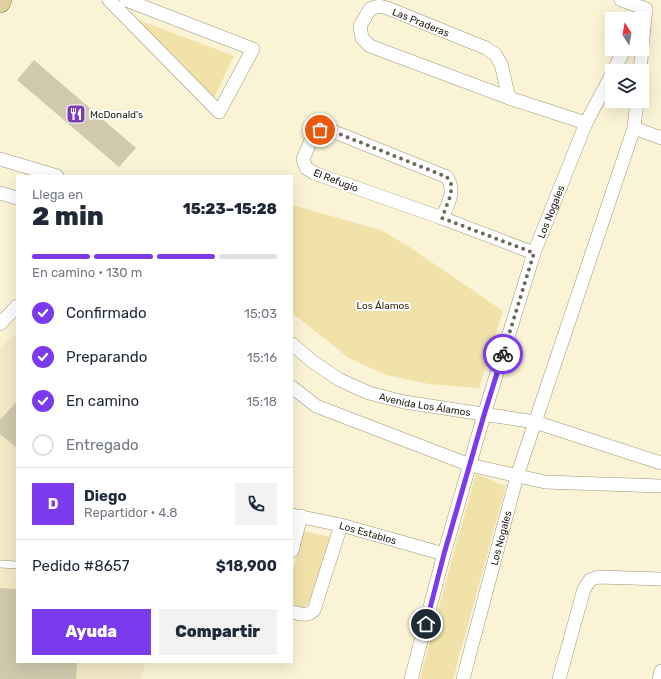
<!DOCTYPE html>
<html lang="es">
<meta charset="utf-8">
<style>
:root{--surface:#fff;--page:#f2f2f3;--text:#1f2937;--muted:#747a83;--line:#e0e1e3;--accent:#7c3aed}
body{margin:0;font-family:Rubik,sans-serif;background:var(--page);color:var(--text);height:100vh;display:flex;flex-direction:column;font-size:15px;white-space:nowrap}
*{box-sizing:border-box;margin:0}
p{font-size:13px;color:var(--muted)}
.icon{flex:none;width:22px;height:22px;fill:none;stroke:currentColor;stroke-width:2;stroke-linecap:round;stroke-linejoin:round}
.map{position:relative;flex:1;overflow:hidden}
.details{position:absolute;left:16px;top:175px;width:277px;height:488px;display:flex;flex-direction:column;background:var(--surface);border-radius:0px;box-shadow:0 4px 16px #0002}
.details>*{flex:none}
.needle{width:26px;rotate:349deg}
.controls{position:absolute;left:605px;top:12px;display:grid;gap:8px}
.controls a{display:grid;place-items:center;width:44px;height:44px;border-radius:0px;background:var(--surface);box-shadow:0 4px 16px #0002;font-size:20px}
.pin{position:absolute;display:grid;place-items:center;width:34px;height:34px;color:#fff;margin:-17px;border:2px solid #fff;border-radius:50%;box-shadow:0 1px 4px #0007}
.courier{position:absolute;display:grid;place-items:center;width:40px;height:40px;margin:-20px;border:3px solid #7c3aed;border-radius:50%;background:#fff;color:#222;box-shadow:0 1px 5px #0007}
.summary em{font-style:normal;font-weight:800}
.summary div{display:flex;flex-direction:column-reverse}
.summary{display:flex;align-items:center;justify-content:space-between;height:68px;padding:0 16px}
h1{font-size:26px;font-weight:800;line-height:30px}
.bar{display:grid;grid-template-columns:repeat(4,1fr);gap:6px 4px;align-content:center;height:48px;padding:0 16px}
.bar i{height:5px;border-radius:3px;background:var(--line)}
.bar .selected{background:var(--accent)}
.bar p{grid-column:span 4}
.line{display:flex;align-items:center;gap:10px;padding:0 16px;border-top:1px solid var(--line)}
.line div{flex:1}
.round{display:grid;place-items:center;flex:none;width:42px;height:42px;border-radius:0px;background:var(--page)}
ol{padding:0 16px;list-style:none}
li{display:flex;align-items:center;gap:12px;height:44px}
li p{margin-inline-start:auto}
li .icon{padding:4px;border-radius:50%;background:var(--accent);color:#fff;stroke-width:4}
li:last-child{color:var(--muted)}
li i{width:22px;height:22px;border:2px solid var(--line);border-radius:50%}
.button{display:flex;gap:8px;margin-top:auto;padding:8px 16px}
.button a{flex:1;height:46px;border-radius:0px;background:var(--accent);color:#fff;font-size:16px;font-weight:800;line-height:46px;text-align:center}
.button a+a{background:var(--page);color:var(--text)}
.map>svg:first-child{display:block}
</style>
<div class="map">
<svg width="661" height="679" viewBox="0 0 661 679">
<rect width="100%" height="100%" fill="#faf3d6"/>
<path fill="#f3e9c5" d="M17 333V662H145L141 679H0V348Z"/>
<path fill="#f1e2aa" d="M131 17 234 56 213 100Z
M292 205 381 230 411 248 503 311 479 388 429 384 386 375 349 358 292 313Z
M476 474 506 486 453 679H420L448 573Z
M304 531 331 537 310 602 300 611 292 608V573Z"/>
<path fill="#d1c9ae" d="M34 60 136 148 119 167 17 80Z
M17 401V448L0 434V420Z
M0 588 17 589V662H77L76 679H0Z"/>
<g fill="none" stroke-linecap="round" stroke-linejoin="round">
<defs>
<path id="lane" d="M0 564 17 565"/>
<g id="street">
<path d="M109 0 219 112 253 49 126 0"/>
<path d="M621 0 646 9"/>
<path d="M379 6 387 8 486 48 495 54 501 64 509 98 370 46 362 38 360 26 370 9Z"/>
<path d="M642 46 646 9"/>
<path d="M613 71 625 49"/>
<path d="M640 71 642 49"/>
<path d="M509 98 586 123"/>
<path d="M634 128 661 138"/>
<path d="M320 130 332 131 447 177C456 192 448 203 442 218L314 173 306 168 303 159 312 138Z"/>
<path d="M0 159 57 176"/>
<path d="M0 193 17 198"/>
<path d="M442 218 534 253"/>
<path d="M0 324 17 306"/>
<path id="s1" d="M292 344 313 362 340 380 369 393 404 402 535 422 661 463"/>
<path d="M292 387 316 406 470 465 545 482 661 486"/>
<path id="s2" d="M292 515 341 525 444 554"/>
<path d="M292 551 301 516"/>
<path d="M292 612C301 614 307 617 314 610L341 525"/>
<path id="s3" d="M411 679 444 554 484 415 534 253 586 123 612 74"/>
<path id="s4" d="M463 679 517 476 634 128 637 101"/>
<path d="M559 679 584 589 590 580 598 577 661 579"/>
<path d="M659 679 661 671"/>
</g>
<path id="primary" d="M0 2 1 0"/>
</defs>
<use href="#lane" stroke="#9d967c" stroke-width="8"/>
<use href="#street" stroke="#9d967c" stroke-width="14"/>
<use href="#primary" stroke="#908044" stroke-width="22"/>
<use href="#lane" stroke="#fff" stroke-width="7"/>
<use href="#street" stroke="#fff" stroke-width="13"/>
<use href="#primary" stroke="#e0d29e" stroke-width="21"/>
</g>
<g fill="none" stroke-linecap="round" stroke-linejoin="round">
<path stroke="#6e6a59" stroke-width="4" stroke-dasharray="0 7.2" d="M320 130 332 131 447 177 451 184V194L442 218 534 253 503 354"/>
<path stroke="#7c3aed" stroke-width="5" d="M426 624 444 554 484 415 503 354"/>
</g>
<defs>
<symbol id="restaurant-square" viewBox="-11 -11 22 22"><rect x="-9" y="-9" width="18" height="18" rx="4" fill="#7a3db2" stroke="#fff"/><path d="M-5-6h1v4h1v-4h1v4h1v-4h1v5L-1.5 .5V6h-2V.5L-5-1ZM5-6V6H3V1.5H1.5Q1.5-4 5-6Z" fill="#fff"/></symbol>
</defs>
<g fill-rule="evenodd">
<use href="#restaurant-square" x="65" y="103" width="22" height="22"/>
</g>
<g text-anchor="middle" stroke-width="4" stroke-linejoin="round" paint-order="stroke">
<g font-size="10" fill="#232016" stroke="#fff">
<text transform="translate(421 22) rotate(22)" y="4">Las Praderas</text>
<text transform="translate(336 180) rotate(21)" y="4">El Refugio</text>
<text dy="4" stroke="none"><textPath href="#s3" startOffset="488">Los Nogales</textPath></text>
<text dy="4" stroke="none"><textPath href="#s1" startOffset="149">Avenida Los Álamos</textPath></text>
<text dy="4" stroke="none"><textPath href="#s2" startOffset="78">Los Establos</textPath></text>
<text dy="4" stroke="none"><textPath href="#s4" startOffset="146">Los Nogales</textPath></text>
</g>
<g font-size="10" fill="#232016" stroke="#fff" text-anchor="start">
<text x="90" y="118">McDonald's</text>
</g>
<g font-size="10" fill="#332c0f" stroke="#fff">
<text x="383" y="309">Los Álamos</text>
</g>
</g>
</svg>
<div class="controls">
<a><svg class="needle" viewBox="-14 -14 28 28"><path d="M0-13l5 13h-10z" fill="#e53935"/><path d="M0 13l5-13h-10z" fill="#747a83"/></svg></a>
<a><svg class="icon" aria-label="layers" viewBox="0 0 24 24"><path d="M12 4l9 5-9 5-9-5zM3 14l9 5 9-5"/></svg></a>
</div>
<div class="pin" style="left:320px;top:130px;background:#ea580c"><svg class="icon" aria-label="bag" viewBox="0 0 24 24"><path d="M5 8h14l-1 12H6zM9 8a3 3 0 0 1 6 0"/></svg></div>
<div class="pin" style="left:426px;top:624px;background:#1f2937"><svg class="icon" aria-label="home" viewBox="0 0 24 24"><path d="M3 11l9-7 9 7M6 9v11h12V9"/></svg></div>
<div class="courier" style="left:503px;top:354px"><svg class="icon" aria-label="bike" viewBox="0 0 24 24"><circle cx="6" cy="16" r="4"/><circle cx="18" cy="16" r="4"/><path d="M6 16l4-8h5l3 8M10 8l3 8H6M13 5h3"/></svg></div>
<section class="details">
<div class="summary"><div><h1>2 min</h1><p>Llega en</p></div><em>15:23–15:28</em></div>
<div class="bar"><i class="selected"></i><i class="selected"></i><i class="selected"></i><i></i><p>En camino · 130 m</p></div>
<ol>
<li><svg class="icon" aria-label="check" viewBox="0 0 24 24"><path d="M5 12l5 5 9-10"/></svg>Confirmado<p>15:03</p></li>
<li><svg class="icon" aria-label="check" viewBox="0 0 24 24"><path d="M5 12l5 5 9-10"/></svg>Preparando<p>15:16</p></li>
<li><svg class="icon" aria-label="check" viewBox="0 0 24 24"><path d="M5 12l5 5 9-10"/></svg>En camino<p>15:18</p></li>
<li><i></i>Entregado</li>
</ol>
<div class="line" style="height:72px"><b class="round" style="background:var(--accent);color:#fff">D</b><div><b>Diego</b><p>Repartidor · 4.8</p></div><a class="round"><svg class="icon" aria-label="phone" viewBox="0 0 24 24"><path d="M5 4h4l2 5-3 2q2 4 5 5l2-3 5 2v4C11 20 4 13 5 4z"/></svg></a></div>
<div class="line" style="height:52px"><div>Pedido #8657</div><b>$18,900</b></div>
<div class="button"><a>Ayuda</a><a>Compartir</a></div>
</section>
</div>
